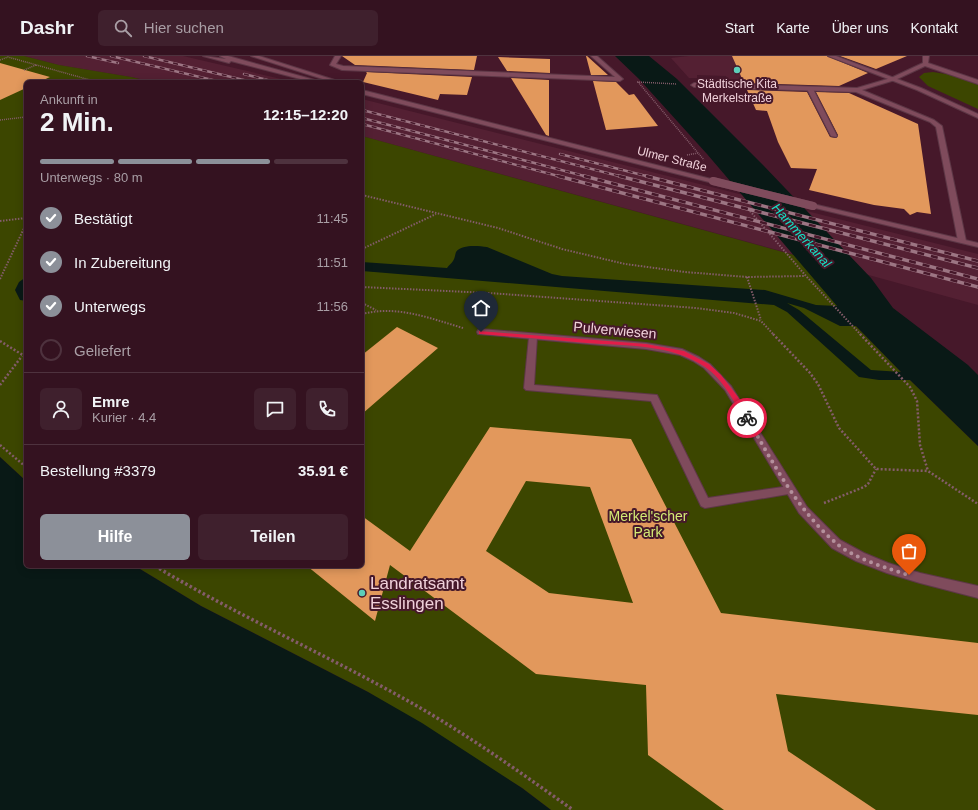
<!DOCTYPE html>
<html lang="de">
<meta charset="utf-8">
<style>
:root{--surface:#341220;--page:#3f202d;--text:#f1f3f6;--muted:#a99ea5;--line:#4e323e;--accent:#8c9099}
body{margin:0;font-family:Helvetica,sans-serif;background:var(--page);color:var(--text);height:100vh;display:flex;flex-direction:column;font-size:15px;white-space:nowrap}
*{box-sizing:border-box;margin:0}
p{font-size:13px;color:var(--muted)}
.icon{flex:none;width:22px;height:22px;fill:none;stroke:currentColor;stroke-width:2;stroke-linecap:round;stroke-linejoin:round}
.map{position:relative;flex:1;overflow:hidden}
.side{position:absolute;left:24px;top:24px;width:340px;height:488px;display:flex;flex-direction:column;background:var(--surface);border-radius:6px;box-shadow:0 2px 10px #0003,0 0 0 1px var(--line)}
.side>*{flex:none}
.pin{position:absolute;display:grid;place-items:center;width:34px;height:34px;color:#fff;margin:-41px -17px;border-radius:50% 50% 50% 0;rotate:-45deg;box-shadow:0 0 4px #0007}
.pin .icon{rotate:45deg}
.courier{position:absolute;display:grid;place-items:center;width:40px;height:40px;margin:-20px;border:3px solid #e11d48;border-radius:50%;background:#fff;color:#222;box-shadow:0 1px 5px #0007}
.summary em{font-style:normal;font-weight:600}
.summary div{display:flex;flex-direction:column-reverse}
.summary{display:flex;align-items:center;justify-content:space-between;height:68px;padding:0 16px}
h1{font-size:26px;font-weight:600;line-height:30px}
.bar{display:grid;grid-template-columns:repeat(4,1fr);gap:6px 4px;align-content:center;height:48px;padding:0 16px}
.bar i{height:5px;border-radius:3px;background:var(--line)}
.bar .active{background:var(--accent)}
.bar p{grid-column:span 4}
.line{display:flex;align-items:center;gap:10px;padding:0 16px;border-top:1px solid var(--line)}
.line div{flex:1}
.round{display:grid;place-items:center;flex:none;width:42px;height:42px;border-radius:6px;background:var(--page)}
ol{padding:0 16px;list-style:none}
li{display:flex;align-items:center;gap:12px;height:44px}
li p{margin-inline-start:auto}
li .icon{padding:4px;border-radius:50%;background:var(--accent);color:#fff;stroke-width:4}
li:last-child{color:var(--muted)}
li i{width:22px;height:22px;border:2px solid var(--line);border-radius:50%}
.button{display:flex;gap:8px;margin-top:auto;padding:8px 16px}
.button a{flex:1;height:46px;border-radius:6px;background:var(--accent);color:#fff;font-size:16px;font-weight:600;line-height:46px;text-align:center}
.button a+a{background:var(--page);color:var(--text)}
header{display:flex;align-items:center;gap:24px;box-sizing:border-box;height:56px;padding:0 20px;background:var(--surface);border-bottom:1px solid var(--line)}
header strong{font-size:19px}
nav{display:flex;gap:22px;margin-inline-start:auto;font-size:14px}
.search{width:280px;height:36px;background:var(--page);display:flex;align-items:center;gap:10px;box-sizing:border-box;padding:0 14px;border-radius:6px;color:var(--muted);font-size:15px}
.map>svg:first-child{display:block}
</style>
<header>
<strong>Dashr</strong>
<div class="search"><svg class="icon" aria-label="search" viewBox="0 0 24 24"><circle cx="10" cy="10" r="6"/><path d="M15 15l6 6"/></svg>Hier suchen</div>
<nav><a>Start</a><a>Karte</a><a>Über uns</a><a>Kontakt</a></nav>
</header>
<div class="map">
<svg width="978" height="754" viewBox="0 0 978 754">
<rect width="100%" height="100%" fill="#46182a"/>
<path fill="#542033" d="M24 0H183L294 26H153L131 21 59 9Z
M689 0H756L799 25 728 23 726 20 697 19V22H689L671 2Z
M362 43 978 198V249L362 80Z"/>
<path fill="#3c4600" d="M0 0H24L59 9 131 21 153 26H26V425L0 401Z
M933 16 952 19 978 29V53L928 30 919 21 924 17Z
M362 80 794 199 856 270 901 316H896L903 324H910L978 390V754H551L522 732 368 636 201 550 135 510H362Z"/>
<path fill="#091916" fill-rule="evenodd" d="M615 0H649L677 23 763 109 871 222 893 252 968 309 978 319V390L910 324H879L859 321 787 256 774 249 362 215V206L447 212C449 209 451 208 453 205 455 202 455 199 456 196 462 188 478 190 487 191L552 218 562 220 765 234 816 249 837 250 707 98 639 23ZM787 247 804 252 840 270H856L901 316 871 314 799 254Z
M26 221V245L20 244 15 234 19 226Z
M0 401 26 425V510H135L201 550 368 636 422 667 522 732 551 754H0Z"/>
<path fill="#e2985c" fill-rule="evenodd" d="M342 0H477L474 14 355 9Z
M586 0H587L608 19H591Z
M732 0H827L868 17 839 30 744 27Z
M840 0H907L876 13Z
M498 1 550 3V17L507 15Z
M0 7 50 21 39 26H26V32L0 44Z
M366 16 472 21 467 39 440 38 438 44 363 26 367 17Z
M511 22 549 24V80L546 79Z
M593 25 616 26 629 39 634 38 658 70 606 74Z
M747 34 807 36 830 81 836 82 838 79 816 36 849 37 918 68 931 158 917 156 910 159 904 153 874 149 809 134 817 113 791 112 778 86 767 55 756 54Z
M397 271 438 292 362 358V299Z
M490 371 631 383 721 557 978 587V659L776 638 788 695 876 754H724L648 699 646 629 536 618 390 509 375 565 307 510H362V460L410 495ZM526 425 590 431 633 547 549 537 486 495Z"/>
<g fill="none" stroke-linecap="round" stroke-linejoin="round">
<defs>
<path id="lane" d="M810 31 813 33 837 80 836 81 831 80 807 33Z
M533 278 537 281 534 329 657 339 708 442 790 430 794 431 795 434 794 437 705 452 701 450 651 345 526 334 524 332 529 281Z"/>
<path id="street" d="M335 0H341L336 8 343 10 615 21 591 0H597L623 23 620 25 342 14 330 9Z
M923 0H929L928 7 978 24V28L925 10 895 24 862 34 934 64 942 70 966 185 962 187 958 185 936 71 930 66 856 36 694 31 691 29 694 27 857 32 891 22 923 7Z
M481 273 646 287 682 293 699 301 710 308 731 330 807 451 840 484 864 497 888 507 920 517 978 530V542L920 527 887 517 856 505 832 492 799 457 725 334 704 312 693 305 680 299 646 293 478 278 477 276 478 274Z"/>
<path id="secondary" d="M203 0 226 3 220 0H228L322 26H312L231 5 229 7Z
M251 0H259L341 26H332Z
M828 0H836L921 32 978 58V62L917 34Z
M362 34 715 124 716 125 713 127 362 38Z
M813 148 978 187V191L811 151 809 150Z"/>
</defs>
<use href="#lane" stroke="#5d3746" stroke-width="2"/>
<use href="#street" stroke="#5d3746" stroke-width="2"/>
<use href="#secondary" stroke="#5d3746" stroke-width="2"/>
<path stroke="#845c6a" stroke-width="1.5" stroke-dasharray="1 1" stroke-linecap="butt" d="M0 4 8 1 90 24 89 26
M24 14 36 9
M107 26 127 25 126 26
M637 26 677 28
M638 26 704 104
M0 64 26 61
M687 99 698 97"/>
<path stroke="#845c6a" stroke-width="2" stroke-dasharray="1.5 1.5" stroke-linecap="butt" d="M362 139 498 172 562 193 625 208 685 216 747 221 805 220
M750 155 806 220 861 279
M0 165 26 162
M362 193 436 158
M747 221 761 264
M0 223 26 168
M362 231 489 237 696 252 734 257 761 265 774 279
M362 247 376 254
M362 258C397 249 429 262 463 272"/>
<path stroke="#845c6a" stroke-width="2.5" stroke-dasharray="2 2" stroke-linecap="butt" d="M773 278 810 317 818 328 839 372 876 413 928 415 978 448
M860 278 910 331 917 345 920 389 928 415
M0 285 26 301
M0 329 22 300
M0 389 26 411
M824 447 864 431 868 428 876 413"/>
<path stroke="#845c6a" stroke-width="3.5" stroke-dasharray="2.5 2.5" stroke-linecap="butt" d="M155 510C235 558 320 596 401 641 461 674 517 714 573 754"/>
<use href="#lane" fill="#7f4b5c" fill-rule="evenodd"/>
<use href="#street" fill="#7f4b5c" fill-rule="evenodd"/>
<use href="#secondary" fill="#7f4b5c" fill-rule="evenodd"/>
<defs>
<path id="rail-far1" d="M87 0 118 7
M111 0 221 26
M144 0 252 26
M244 18 275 26
M362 54 623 121
M362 62 588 121
M362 68 562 121
M560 98 650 121"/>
<path id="rail" d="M558 120 978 231
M584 120 978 223
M619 120 978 212
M646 120 978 205"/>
</defs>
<use href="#rail-far1" stroke="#9c7583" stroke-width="2.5"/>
<use href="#rail" stroke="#9c7583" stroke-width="3.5"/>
<use href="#rail-far1" stroke="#46182a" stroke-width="1.5" stroke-dasharray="5" stroke-linecap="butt"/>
<use href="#rail" stroke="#46182a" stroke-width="2.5" stroke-dasharray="7" stroke-linecap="butt"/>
<defs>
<path id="secondary-bridge" d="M713 125 813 150"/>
</defs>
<use href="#secondary-bridge" stroke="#5d3746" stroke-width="8" stroke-linecap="butt"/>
<use href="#secondary-bridge" stroke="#7f4b5c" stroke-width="8"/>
</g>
<path fill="#e11d48" d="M479 275 646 288 684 295 709 308 721 319 738 341 751 362 747 365 745 364C734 346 723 323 705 311 672 288 626 290 587 287 552 284 516 281 481 278H479Z"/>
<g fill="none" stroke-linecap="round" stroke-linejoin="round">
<path stroke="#b4909c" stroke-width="4" stroke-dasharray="0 7.2" d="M747 362C773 406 796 453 836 487 851 501 888 513 909 519"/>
</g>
<g fill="#5dceb9" stroke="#46182a" stroke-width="1.5">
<circle cx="737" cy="14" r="4"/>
<circle cx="362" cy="537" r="4"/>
</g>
<g text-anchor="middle" stroke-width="4" stroke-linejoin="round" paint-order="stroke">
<g font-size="12" fill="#f0d1da" stroke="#46182a">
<text x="737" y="32">Städtische Kita<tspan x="737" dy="14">Merkelstraße</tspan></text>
</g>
<g font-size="12" fill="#f0d1da" stroke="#46182a">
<text transform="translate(672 103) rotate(14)" y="4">Ulmer Straße</text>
</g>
<g font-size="13" font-style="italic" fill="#15e1c5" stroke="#46182a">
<text transform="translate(802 179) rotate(48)" y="5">Hammerkanal</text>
</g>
<g font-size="14" fill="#f0d1da" stroke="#46182a">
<text transform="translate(615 274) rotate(5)" y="5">Pulverwiesen</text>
</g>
<g font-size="14" fill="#d3eb74" stroke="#46182a">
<text x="648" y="465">Merkel'scher<tspan x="648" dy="16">Park</tspan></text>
</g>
<g font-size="17" fill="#f0d1da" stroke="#46182a" text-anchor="start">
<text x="370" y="533">Landratsamt<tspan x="370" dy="20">Esslingen</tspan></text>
</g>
</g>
</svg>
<div class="pin" style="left:909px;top:519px;background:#ea580c"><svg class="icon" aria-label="bag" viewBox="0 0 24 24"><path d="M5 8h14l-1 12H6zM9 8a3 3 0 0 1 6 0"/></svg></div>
<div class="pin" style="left:481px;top:276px;background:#1f2937"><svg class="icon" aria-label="home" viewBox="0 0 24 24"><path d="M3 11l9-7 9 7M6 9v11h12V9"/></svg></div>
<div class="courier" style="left:747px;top:362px"><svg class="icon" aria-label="bike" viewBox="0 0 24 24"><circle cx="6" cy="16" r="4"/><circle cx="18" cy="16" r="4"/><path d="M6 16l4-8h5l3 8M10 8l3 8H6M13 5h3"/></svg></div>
<section class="side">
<div class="summary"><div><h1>2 Min.</h1><p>Ankunft in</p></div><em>12:15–12:20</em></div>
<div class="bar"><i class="active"></i><i class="active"></i><i class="active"></i><i></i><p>Unterwegs · 80 m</p></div>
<ol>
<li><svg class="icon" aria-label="check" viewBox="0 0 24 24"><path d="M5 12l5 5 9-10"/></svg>Bestätigt<p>11:45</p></li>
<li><svg class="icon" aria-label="check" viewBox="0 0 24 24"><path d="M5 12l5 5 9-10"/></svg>In Zubereitung<p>11:51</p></li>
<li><svg class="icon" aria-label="check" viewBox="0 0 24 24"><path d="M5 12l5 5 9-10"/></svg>Unterwegs<p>11:56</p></li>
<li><i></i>Geliefert</li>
</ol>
<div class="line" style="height:72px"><a class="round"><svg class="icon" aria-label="person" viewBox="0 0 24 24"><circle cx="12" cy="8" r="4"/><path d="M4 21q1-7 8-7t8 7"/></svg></a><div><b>Emre</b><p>Kurier · 4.4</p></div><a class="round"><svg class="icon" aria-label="chat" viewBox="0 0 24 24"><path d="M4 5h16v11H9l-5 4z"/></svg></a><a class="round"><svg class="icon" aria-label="phone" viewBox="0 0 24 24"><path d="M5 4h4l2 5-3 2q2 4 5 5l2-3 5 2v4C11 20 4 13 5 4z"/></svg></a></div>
<div class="line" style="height:52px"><div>Bestellung #3379</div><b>35.91 €</b></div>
<div class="button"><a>Hilfe</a><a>Teilen</a></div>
</section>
</div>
